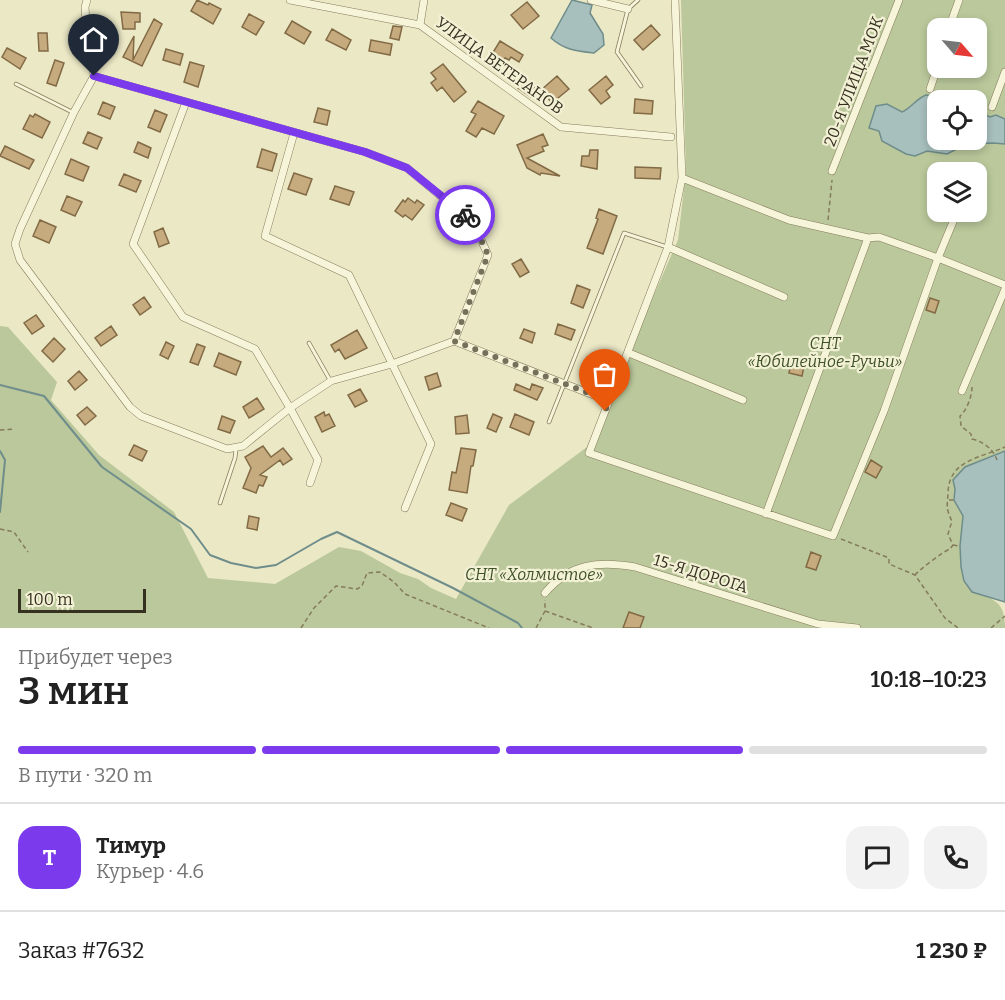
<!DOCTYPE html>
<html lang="ru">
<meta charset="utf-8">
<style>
:root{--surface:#fff;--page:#f2f2f2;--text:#222;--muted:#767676;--line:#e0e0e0;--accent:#7c3aed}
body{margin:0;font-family:Bitter,serif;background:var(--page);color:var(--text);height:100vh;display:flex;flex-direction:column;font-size:22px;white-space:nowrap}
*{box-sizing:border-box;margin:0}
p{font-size:20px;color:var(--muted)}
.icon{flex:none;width:33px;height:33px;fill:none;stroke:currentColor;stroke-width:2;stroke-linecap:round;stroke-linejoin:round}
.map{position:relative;height:628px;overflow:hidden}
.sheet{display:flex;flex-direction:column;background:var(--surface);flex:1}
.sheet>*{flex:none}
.needle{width:39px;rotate:118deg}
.fabs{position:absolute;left:927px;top:18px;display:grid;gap:12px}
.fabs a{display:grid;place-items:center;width:60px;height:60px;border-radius:12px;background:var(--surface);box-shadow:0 3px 9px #0003;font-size:30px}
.scale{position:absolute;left:18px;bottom:15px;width:128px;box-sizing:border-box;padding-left:6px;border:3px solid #363020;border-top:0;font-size:16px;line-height:21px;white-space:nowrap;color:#363020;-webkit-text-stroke:4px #f3f1d5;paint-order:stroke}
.pin{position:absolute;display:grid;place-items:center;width:51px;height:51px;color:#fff;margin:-62px -26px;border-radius:50% 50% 50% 0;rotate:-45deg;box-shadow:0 0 6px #0007}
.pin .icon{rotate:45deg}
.courier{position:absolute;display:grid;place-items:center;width:60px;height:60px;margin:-30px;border:4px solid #7c3aed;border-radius:50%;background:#fff;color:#222;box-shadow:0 2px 8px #0007}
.summary em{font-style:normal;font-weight:600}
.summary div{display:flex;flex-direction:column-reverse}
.summary{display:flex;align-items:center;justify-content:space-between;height:102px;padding:0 18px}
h1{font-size:39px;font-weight:600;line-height:45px}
.bar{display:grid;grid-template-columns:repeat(4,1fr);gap:9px 6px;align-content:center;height:72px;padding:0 18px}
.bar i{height:8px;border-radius:4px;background:var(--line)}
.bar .selected{background:var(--accent)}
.bar p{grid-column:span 4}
.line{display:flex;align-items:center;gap:15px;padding:0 18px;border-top:2px solid var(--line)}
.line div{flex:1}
.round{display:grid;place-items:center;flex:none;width:63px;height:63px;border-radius:18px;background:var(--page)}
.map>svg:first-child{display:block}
</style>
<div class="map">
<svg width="1005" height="628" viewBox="0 0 1005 628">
<rect width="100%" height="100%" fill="#ebe8c6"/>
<path fill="#bac89b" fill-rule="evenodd" d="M681 0H1005V451L953 480 955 489 954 500 963 515 960 546 961 567 972 592C995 599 1005 602 1005 628H0V326L8 327 57 382 51 400 99 455 174 512 208 578 275 584 339 547 361 551 400 573 418 579 431 588 456 599 509 505 587 447 678 240 686 171ZM938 28H976V68H938ZM938 100H976V140H938ZM938 172H976V212H938Z"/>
<path fill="#a7bfbd" stroke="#6f8d8b" stroke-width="1.5" d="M572 0 592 5 590 13 603 34 604 45 594 53C577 51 564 50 551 38Z
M926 95 940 97 945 100H938V140H976L977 111 990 117 996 115 1005 119V144L993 143 967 144 947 154 927 151 915 156 906 154 882 141 879 131 869 128 876 106 887 104 902 112C911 108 916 99 926 95Z
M1005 451V602L972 592 964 581 961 567 960 546 963 516 954 500 955 489 953 480 965 467Z"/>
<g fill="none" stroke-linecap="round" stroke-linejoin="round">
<path stroke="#6f8d8b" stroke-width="2" d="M0 385 44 396 102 467 191 529 210 555 231 563 256 568 276 565 321 539 337 532 453 588 518 623 522 628
M0 451 5 460 0 512"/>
</g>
<path fill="#c6ab7f" stroke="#826a45" stroke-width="1.5" d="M197 0 208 5 209 3 221 9 213 24 191 11Z
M527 2 539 16 523 29 511 15Z
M121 12 140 13V22H135V29H123Z
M249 14 264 22 256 35 242 27Z
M154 19 162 24 142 66 123 57 134 36 133 60Z
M292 21 311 32 304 44 285 33Z
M651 25 660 35 643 50 634 40Z
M393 26 402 27 399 40 390 38Z
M332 29 351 40 346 50 326 40Z
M38 33H47L48 51H39Z
M371 40 392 44 390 55 369 51Z
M500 41 523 55 519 62 511 57 509 60 505 58 499 65 489 59Z
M7 48 26 58 20 69 2 57Z
M166 49 183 54 180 65 163 60Z
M55 60 64 63 56 86 47 83Z
M190 62 204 66 198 87 184 82Z
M443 64 466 92 454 102 442 87 437 91 431 83 436 79 431 73Z
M557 76 569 89 552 103 541 90Z
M606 76 613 85 606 91 610 97 601 104 589 90Z
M523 80 536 89 531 97 518 88Z
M635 99 653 101 652 114 634 113Z
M478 101 504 116 494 134 482 128 476 137 466 131 476 114 471 112Z
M103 102 115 107 110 119 98 114Z
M318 108 330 111 327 125 314 122Z
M155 110 167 115 160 132 148 127Z
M35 114 50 122 42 138 23 129 30 115 33 117Z
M88 132 102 138 97 149 83 143Z
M543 134 548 145 542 147 544 151 527 158 560 176 541 173 540 175 527 168 517 145Z
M138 142 151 148 148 158 134 152Z
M5 146 34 160 29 169 0 156Z
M262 149 277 154 272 171 257 167Z
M590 150H598L597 169 581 166 582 156H589Z
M71 159 89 167 83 181 65 174Z
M635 167 661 168 660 179 635 178Z
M294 173 312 179 306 195 288 189Z
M124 174 141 181 136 192 119 185Z
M335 186 354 192 349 205 330 199Z
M67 196 82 202 75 216 61 210Z
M408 198 415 203 417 200 424 205 412 220 405 215 403 217 395 211 403 200 405 202Z
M599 209 617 216 603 254 587 248 598 219 596 218Z
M40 220 56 227 49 243 33 236Z
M163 228 169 243 159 247 154 232Z
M521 259 529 272 520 277 512 264Z
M577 285 590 290 583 308 571 303Z
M144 297 151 307 140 315 133 305Z
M930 298 939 301 935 313 926 310Z
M36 315 44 326 32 334 24 323Z
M558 324 575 330 571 340 555 334Z
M111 326 117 335 101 346 95 338Z
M524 329 535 333 532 343 520 338Z
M357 330 367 348 345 359 339 349 335 352 331 345Z
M54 338 65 349 53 362 42 351Z
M166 342 174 346 168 359 160 355Z
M197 344 205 347 198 365 190 362Z
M603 351 614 355 608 369 597 365Z
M219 353 241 362 236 375 214 366Z
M792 358 805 361 802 376 789 373Z
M79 371 87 380 75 390 68 381Z
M437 373 441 386 429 390 425 377Z
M516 384 530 390 532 384 543 388 537 400 514 390Z
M360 389 367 401 355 407 348 395Z
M257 398 264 409 249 418 243 407Z
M87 407 96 416 85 425 77 415Z
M324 412 325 416 329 414 335 426 322 432 315 417Z
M493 414 502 418 496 432 487 428Z
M515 414 534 422 529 435 510 427Z
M467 415 469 433 456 434 455 417Z
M222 416 235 421 230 433 218 429Z
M134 445 147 451 142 461 129 455Z
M263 446 271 457 283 448 292 459 283 465 280 460 260 475 267 477 263 486 259 485 256 493 243 488 251 468 245 457Z
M461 448 476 450 473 466H471L467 493 449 490 452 472 456 473Z
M871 460 882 467 876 478 865 472Z
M451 503 467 509 462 521 446 515Z
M249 516 259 518 257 530 247 528Z
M811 552 821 556 816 570 806 567Z
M629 612 644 617 640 628H623Z"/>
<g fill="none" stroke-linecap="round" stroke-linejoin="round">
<defs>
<path id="service" d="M638 0 628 9 617 52 641 86
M16 84 72 112
M309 343 330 380
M549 422 624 233 667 247
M220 503 235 458 236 449"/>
<path id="minor" d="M87 0 85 7 86 22 94 76 74 112 20 229 15 244 20 260 130 407 141 416 227 449 243 446 290 408 331 381 392 364 454 341 609 401
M290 0 420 25
M424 0 420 25 561 127 671 137
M591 0 628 9
M675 0 682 178 789 220 868 238 879 237 938 258 1005 285
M949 28 959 0
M94 76 365 152 407 168 474 224 488 255 454 341
M930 89 938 65
M186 102 133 244 183 317 255 349 290 408 318 460 310 483
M992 107 1005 72
M294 133 265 236 349 275 431 444 405 508
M832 171 899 0
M682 178 668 247 589 453 833 536 884 411 938 258 955 217
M668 247 784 297
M629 353 743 400
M962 391 1005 289
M766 514 868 238
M545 593C570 563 599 561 635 567L818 624 857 628"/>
</defs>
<use href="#service" stroke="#857b5d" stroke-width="4.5"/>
<use href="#minor" stroke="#857b5d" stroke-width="8"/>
<path stroke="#857b5d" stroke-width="1.5" stroke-dasharray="4.5 3" stroke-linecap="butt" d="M828 220 832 180
M972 387C972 396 967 410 960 416L961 426 971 434 972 439C984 442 993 449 997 460
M0 430 14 429
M949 500H954
M0 529 14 532 28 552
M841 539 889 558V564L915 575 945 618 958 628
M953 545 960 546
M915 575C919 570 945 550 950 549L953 545 948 534 952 521C946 509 947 507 948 494 948 460 980 458 1005 447
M545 611 593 628
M301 628 314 608 336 586 357 589 362 586 367 573 380 572 394 582 405 594 489 628
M536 628 545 611V600
M991 628 1005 616"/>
<use href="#service" stroke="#f6f4d9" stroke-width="3"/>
<use href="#minor" stroke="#f6f4d9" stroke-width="7"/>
</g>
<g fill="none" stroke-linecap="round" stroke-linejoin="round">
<path stroke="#75705a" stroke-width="6" stroke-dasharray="0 10.8" d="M465 215 474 224 488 255 454 341 609 401 605 411"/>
<path stroke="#7c3aed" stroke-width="8" d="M94 76 365 152 407 168 465 215"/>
</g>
<g text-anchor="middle" stroke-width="4.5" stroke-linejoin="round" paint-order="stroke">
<g font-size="16" fill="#363020" stroke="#f3f1d5">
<text transform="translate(500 65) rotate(36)" y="6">УЛИЦА ВЕТЕРАНОВ</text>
<text transform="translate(853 81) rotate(-69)" y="6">20-Я УЛИЦА МОК</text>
<text transform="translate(701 573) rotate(17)" y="6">15-Я ДОРОГА</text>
</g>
<g font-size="16" font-style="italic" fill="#3e5128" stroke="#f3f1d5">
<text x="825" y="349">СНТ<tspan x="825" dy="18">«Юбилейное-Ручьи»</tspan></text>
<text x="534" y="580">СНТ «Холмистое»</text>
</g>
</g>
</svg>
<div class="fabs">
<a><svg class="needle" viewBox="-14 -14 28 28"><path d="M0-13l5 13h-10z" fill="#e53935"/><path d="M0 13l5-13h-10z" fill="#767676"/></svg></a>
<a><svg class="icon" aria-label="locate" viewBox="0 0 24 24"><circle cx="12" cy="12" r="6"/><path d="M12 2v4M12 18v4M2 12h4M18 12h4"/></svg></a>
<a><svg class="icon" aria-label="layers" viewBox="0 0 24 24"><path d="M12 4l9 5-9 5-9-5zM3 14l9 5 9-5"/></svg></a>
</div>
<div class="scale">100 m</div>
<div class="pin" style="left:605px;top:411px;background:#ea580c"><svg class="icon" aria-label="bag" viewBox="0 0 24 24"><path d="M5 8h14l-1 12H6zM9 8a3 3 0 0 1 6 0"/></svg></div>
<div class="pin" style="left:94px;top:76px;background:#1f2937"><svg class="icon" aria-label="home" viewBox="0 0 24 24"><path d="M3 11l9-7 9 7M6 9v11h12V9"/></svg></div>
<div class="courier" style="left:465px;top:215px"><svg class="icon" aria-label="bike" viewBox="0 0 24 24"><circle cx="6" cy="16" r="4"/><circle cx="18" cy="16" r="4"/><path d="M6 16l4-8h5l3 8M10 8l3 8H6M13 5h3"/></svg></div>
</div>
<section class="sheet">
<div class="summary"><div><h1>3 мин</h1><p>Прибудет через</p></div><em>10:18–10:23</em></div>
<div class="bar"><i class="selected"></i><i class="selected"></i><i class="selected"></i><i></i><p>В пути · 320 m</p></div>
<div class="line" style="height:108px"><b class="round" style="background:var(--accent);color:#fff">Т</b><div><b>Тимур</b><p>Курьер · 4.6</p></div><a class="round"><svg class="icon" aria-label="chat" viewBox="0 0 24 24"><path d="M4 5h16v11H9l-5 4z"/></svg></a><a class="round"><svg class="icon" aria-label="phone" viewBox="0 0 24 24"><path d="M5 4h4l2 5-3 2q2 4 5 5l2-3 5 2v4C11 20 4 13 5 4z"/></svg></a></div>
<div class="line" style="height:78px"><div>Заказ #7632</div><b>1 230 ₽</b></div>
</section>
